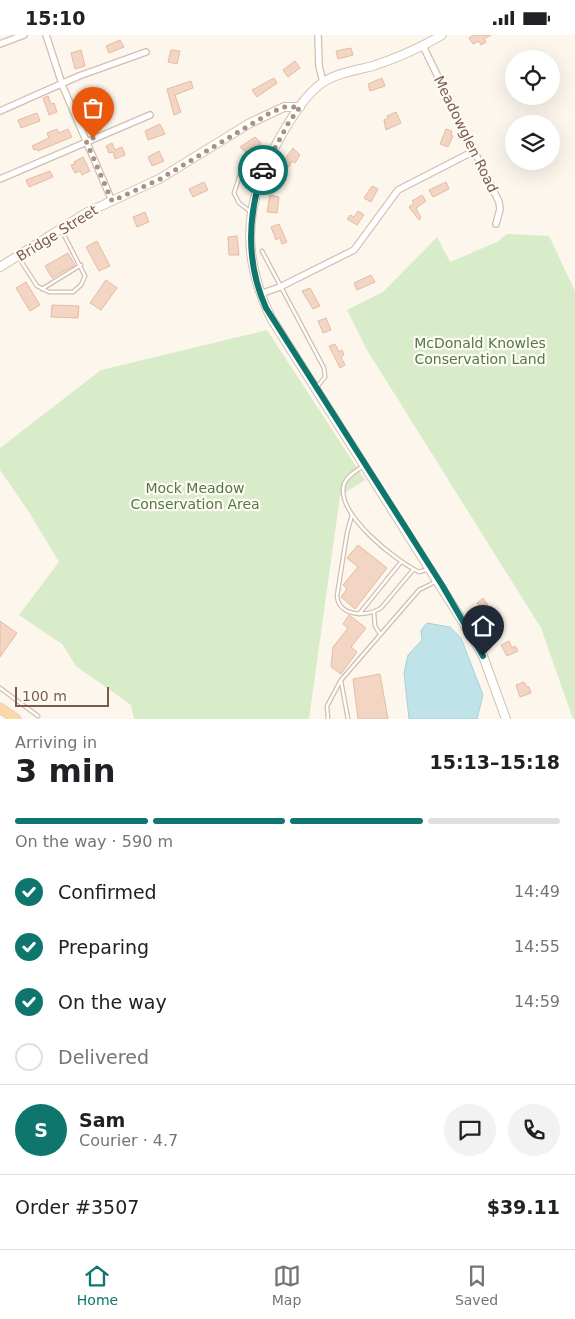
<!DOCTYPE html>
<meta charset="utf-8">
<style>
:root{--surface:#fff;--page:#f2f2f2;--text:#202124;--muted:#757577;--line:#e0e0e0;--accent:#0f766e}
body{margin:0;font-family:"DejaVu Sans",sans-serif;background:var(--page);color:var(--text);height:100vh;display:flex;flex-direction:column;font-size:19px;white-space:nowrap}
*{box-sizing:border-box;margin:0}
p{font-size:16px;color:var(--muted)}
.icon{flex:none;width:28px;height:28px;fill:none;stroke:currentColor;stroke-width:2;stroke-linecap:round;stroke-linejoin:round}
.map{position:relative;height:684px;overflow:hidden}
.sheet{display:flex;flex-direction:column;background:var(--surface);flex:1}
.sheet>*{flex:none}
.buttons{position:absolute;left:505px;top:15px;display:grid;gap:10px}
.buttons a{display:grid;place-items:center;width:55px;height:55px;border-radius:50%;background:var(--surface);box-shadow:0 5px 20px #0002;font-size:25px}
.scale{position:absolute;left:15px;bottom:12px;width:94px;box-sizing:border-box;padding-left:5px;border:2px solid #7a5c4d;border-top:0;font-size:14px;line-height:18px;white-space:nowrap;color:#7a5c4d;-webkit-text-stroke:4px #fffaf3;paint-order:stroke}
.pin{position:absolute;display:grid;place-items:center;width:42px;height:42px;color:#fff;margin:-51px -21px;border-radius:50% 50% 50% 0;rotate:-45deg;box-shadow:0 0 5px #0007}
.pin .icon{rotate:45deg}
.courier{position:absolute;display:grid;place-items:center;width:50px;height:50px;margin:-25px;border:4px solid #0f766e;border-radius:50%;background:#fff;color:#222;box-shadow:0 1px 6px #0007}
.summary em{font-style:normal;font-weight:600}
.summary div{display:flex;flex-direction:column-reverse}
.summary{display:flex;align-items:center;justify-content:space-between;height:85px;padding:0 15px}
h1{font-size:32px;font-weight:600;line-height:38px}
.bar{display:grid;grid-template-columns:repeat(4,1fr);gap:8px 5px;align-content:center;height:60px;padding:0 15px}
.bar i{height:6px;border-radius:4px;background:var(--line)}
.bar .current{background:var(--accent)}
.bar p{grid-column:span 4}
.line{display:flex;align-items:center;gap:12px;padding:0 15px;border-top:1px solid var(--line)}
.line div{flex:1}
.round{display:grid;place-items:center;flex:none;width:52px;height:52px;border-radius:26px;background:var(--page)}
ol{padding:0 15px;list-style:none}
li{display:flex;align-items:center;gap:15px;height:55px}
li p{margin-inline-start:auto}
li .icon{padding:5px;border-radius:50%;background:var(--accent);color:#fff;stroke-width:4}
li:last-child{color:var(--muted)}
li i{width:28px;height:28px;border:2px solid var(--line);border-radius:50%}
.status{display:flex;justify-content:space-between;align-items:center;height:35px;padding:0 25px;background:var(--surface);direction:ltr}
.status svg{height:14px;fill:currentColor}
.tabs{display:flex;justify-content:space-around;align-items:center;height:70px;border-top:1px solid var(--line);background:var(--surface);font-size:14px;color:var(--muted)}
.tabs a{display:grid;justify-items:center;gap:2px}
.tabs .current{color:var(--accent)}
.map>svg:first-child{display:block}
</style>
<div class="status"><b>15:10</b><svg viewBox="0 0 49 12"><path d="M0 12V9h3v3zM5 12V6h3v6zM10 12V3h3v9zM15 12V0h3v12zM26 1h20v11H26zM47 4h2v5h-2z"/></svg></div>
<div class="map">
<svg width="575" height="684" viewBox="0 0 575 684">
<rect width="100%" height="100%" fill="#fdf6ec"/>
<path fill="#d8ecc9" d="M507 199 549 201 575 256V684H573L541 593 367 315 347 275 383 257 437 202 450 227 497 207Z
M267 295 365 445 340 461 309 684H134L131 670 76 631 62 609 19 580 59 527 29 477 0 435V413L101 335Z"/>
<path fill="#bfe3e8" stroke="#a5d3da" d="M427 588 450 592 461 603 483 660 477 684H409L404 638 408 620 422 605 421 595Z"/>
<path fill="#f3d5c3" stroke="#e6bba3" d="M474 0H491L484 4 486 7 481 10 479 6 473 9 469 3Z
M120 5 124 12 109 18 106 11Z
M351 13 353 20 338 24 336 16Z
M81 15 85 31 75 34 71 18Z
M171 15 180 16 177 29 168 27Z
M295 26 300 33 288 42 283 35Z
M274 43 277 48 257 62 252 55Z
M382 43 385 51 370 56 368 49Z
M191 46 193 53 175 60 181 77 174 80 167 54Z
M48 61 51 69 54 68 57 77 49 80 43 63Z
M91 62 94 68 97 66 100 71 96 73 99 79 92 82 90 78 88 79 83 66Z
M396 77 401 88 386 95 384 85 388 83 387 81Z
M37 78 40 86 21 93 18 85Z
M160 89 165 99 148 105 145 96Z
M57 94 59 98 68 94 72 102 38 116 37 114 34 115 32 111 49 103 47 98Z
M446 94 452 96 451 100 453 101 448 112 440 109Z
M255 102 261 108 253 123 240 112Z
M112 108 115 115 122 112 125 120 115 124 113 117 109 118 106 111Z
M293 113 300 120 295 128 292 126 289 132 282 128Z
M159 116 164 126 152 131 148 122Z
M83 122 90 136 82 140 80 136 75 138 71 130 75 129 74 127Z
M50 136 53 142 29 152 26 145Z
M204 147 208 155 193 162 189 154Z
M446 147 449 154 433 162 429 155Z
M372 151 378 154 371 167 364 163Z
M270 160 279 162 277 178 267 177Z
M422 160 426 166 416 173 421 183 419 185 409 172 414 168 412 166Z
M358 176 364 180 357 190 347 184 350 180 354 182Z
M145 177 149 187 137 192 133 182Z
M279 189 287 207 282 209 280 203 276 205 271 192Z
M237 201 239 220H229L228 202Z
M97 206 110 231 99 236 86 212Z
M68 218 75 230 52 243 45 231Z
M371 240 375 247 357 255 354 248Z
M106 245 117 253 101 275 90 268Z
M26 247 40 270 30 276 16 253Z
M310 253 320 271 313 274 302 256Z
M52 270 79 271 78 283 51 282Z
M326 283 331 295 323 298 318 286Z
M335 309 339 317 342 315 344 320 341 322 345 330 340 333 329 311Z
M358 510 387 533 355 574 341 562 347 554 343 550 358 532 347 523Z
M483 563 495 581 488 585 477 568Z
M349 580 366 593 351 612 357 617 341 639 331 632 333 612 348 593 343 589Z
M0 586 17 598 0 622Z
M509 606 512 613 515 611 518 616 507 621 501 610Z
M380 639 388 684H358L353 644Z
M524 647 527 652H529L531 658 520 662 516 650Z"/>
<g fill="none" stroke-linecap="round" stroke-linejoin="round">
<defs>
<path id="lane" d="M243 131 234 158 239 168 251 177
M262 216 324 333 325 342 317 352
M19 223 37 251 49 257H73L81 250 85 241 62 196
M42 254 81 230
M363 431C356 436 347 441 344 449 335 479 396 526 419 537L429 534
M352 480 347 498 337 561C339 582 367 582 381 573L413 535
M374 578 375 591 380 599
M359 579 401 527
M341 646 348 684
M0 653 38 681
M328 684 327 671 341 645 419 555 435 547"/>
<path id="street" d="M46 0 63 52 112 166
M318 0 319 31 323 47
M0 9 24 0
M423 11 499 167 500 174 496 189
M0 76 79 41 146 17
M0 144 150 80
M260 259 280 252 354 215 398 155 474 116"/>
<path id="secondary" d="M442 0C420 13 397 23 373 31 357 35 336 38 322 48 305 60 293 81 282 99 246 162 238 215 271 283L470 598 483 621 506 684
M0 232 86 178 159 144 250 88 284 72H300"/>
<path id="primary" d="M0 673 16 684"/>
</defs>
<use href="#lane" stroke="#d1beb0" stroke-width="5"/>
<use href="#street" stroke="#d1beb0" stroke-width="8"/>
<use href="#secondary" stroke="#d6c0b0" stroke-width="10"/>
<use href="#primary" stroke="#dad1cd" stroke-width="11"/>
<use href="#lane" stroke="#fff" stroke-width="2.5"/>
<use href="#street" stroke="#fff" stroke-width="5.5"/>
<use href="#secondary" stroke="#fff" stroke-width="8"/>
<use href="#primary" stroke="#fbd9a5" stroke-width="9"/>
</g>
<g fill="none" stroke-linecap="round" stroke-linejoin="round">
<path stroke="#a89285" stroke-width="5" stroke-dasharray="0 9" d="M93 103 86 106 112 166 160 144 270 78 284 72H300L289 87 263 135"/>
<path stroke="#0f766e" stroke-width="6" d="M263 135C247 182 246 228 266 273L442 550 483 621"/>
</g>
<g text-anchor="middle" stroke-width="4.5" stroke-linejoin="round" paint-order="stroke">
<g font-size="14" fill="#7a5c4d" stroke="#fffaf3">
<text transform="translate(466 99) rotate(64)" y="5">Meadowglen Road</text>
<text transform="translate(57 198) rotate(-32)" y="5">Bridge Street</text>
</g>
<g font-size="14" fill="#537a41" stroke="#fffaf3">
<text x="480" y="313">McDonald Knowles<tspan x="480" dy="16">Conservation Land</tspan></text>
<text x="195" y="458">Mock Meadow<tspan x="195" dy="16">Conservation Area</tspan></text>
</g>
</g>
</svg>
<div class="buttons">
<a><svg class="icon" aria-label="locate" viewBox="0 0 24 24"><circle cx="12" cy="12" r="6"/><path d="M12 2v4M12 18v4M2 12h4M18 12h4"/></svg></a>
<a><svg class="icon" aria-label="layers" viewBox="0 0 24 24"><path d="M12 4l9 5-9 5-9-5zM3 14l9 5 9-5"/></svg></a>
</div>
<div class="scale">100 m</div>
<div class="pin" style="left:93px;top:103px;background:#ea580c"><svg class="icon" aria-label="bag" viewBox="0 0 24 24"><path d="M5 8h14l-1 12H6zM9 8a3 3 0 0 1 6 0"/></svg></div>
<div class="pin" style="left:483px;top:621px;background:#1f2937"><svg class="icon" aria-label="home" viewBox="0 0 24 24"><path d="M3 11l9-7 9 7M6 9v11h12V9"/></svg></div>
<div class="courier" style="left:263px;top:135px"><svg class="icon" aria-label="car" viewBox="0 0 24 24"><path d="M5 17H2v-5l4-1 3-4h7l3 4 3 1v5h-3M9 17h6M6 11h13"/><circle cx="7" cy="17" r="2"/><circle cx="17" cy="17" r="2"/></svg></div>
</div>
<section class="sheet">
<div class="summary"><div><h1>3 min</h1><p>Arriving in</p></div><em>15:13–15:18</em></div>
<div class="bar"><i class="current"></i><i class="current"></i><i class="current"></i><i></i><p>On the way · 590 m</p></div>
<ol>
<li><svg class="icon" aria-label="check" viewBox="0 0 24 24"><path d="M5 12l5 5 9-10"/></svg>Confirmed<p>14:49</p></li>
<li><svg class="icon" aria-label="check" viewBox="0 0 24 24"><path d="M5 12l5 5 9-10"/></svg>Preparing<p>14:55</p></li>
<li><svg class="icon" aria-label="check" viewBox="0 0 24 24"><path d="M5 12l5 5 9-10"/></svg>On the way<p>14:59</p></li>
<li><i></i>Delivered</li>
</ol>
<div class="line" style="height:90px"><b class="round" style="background:var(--accent);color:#fff">S</b><div><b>Sam</b><p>Courier · 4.7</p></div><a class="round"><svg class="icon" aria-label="chat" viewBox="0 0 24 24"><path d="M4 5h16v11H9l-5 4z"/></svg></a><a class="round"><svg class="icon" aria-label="phone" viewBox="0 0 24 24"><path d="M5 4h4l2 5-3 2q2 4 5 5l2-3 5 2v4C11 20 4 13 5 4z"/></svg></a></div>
<div class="line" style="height:65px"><div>Order #3507</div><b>$39.11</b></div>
</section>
<nav class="tabs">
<a class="current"><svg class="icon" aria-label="home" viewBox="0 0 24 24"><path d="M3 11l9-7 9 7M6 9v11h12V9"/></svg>Home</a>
<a><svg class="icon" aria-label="map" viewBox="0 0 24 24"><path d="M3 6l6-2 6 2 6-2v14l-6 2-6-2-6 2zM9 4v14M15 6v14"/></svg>Map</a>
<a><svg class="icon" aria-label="saved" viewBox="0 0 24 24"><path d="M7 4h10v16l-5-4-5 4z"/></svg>Saved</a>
</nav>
